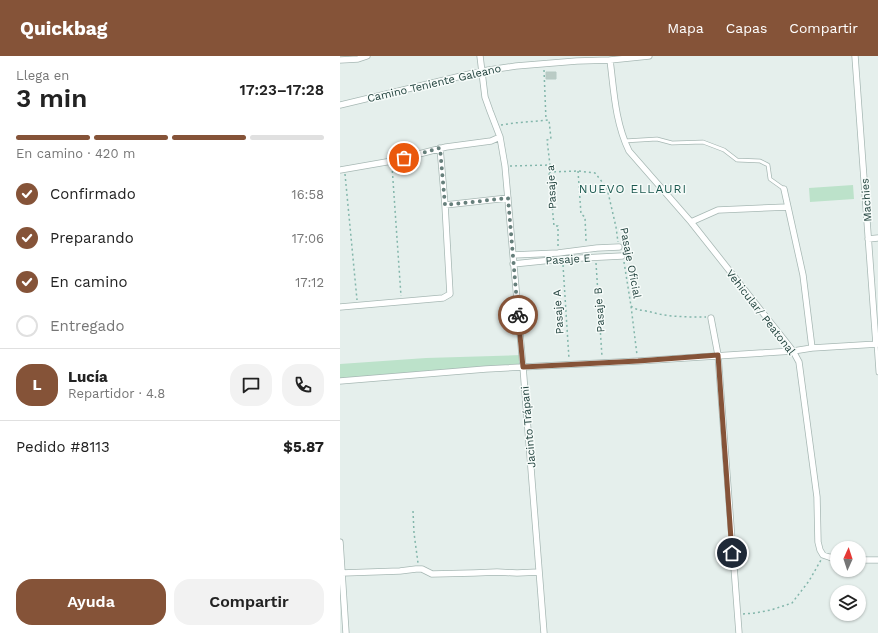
<!DOCTYPE html>
<html lang="es">
<meta charset="utf-8">
<style>
:root{--surface:#fff;--page:#f2f2f2;--text:#222;--muted:#767676;--line:#e0e0e0;--accent:#855338}
body{margin:0;font-family:"Work Sans",sans-serif;background:var(--page);color:var(--text);height:100vh;display:flex;flex-direction:column;font-size:15px;white-space:nowrap}
*{box-sizing:border-box;margin:0}
p{font-size:13px;color:var(--muted)}
.icon{flex:none;width:22px;height:22px;fill:none;stroke:currentColor;stroke-width:2;stroke-linecap:round;stroke-linejoin:round}
.map{position:relative;flex:1;overflow:hidden}
.sheet{display:flex;flex-direction:column;background:var(--surface);width:340px}
.sheet>*{flex:none}
.needle{width:26px;rotate:3deg}
.tools{position:absolute;left:490px;top:485px;display:grid;gap:8px}
.tools a{display:grid;place-items:center;width:36px;height:36px;border-radius:50%;background:var(--surface);box-shadow:0 1px 3px #0004;font-size:20px}
.pin{position:absolute;display:grid;place-items:center;width:34px;height:34px;color:#fff;margin:-17px;border:2px solid #fff;border-radius:50%;box-shadow:0 1px 4px #0007}
.courier{position:absolute;display:grid;place-items:center;width:40px;height:40px;margin:-20px;border:3px solid #855338;border-radius:50%;background:#fff;color:#222;box-shadow:0 1px 5px #0007}
.summary em{font-style:normal;font-weight:600}
.summary div{display:flex;flex-direction:column-reverse}
.summary{display:flex;align-items:center;justify-content:space-between;height:68px;padding:0 16px}
h1{font-size:26px;font-weight:600;line-height:30px}
.bar{display:grid;grid-template-columns:repeat(4,1fr);gap:6px 4px;align-content:center;height:48px;padding:0 16px}
.bar i{height:5px;border-radius:3px;background:var(--line)}
.bar .selected{background:var(--accent)}
.bar p{grid-column:span 4}
.line{display:flex;align-items:center;gap:10px;padding:0 16px;border-top:1px solid var(--line)}
.line div{flex:1}
.round{display:grid;place-items:center;flex:none;width:42px;height:42px;border-radius:16px;background:var(--page)}
ol{padding:0 16px;list-style:none}
li{display:flex;align-items:center;gap:12px;height:44px}
li p{margin-inline-start:auto}
li .icon{padding:4px;border-radius:50%;background:var(--accent);color:#fff;stroke-width:4}
li:last-child{color:var(--muted)}
li i{width:22px;height:22px;border:2px solid var(--line);border-radius:50%}
.primary-button{display:flex;gap:8px;margin-top:auto;padding:8px 16px}
.primary-button a{flex:1;height:46px;border-radius:16px;background:var(--accent);color:#fff;font-size:16px;font-weight:600;line-height:46px;text-align:center}
.primary-button a+a{background:var(--page);color:var(--text)}
header{display:flex;align-items:center;gap:24px;box-sizing:border-box;height:56px;padding:0 20px;background:var(--accent);color:#fff}
header strong{font-size:19px}
nav{display:flex;gap:22px;margin-inline-start:auto;font-size:14px}
main{display:flex;flex:1;min-height:0}
.map>svg:first-child{display:block}
</style>
<header>
<strong>Quickbag</strong>
<nav><a>Mapa</a><a>Capas</a><a>Compartir</a></nav>
</header>
<main>
<section class="sheet">
<div class="summary"><div><h1>3 min</h1><p>Llega en</p></div><em>17:23–17:28</em></div>
<div class="bar"><i class="selected"></i><i class="selected"></i><i class="selected"></i><i></i><p>En camino · 420 m</p></div>
<ol>
<li><svg class="icon" aria-label="check" viewBox="0 0 24 24"><path d="M5 12l5 5 9-10"/></svg>Confirmado<p>16:58</p></li>
<li><svg class="icon" aria-label="check" viewBox="0 0 24 24"><path d="M5 12l5 5 9-10"/></svg>Preparando<p>17:06</p></li>
<li><svg class="icon" aria-label="check" viewBox="0 0 24 24"><path d="M5 12l5 5 9-10"/></svg>En camino<p>17:12</p></li>
<li><i></i>Entregado</li>
</ol>
<div class="line" style="height:72px"><b class="round" style="background:var(--accent);color:#fff">L</b><div><b>Lucía</b><p>Repartidor · 4.8</p></div><a class="round"><svg class="icon" aria-label="chat" viewBox="0 0 24 24"><path d="M4 5h16v11H9l-5 4z"/></svg></a><a class="round"><svg class="icon" aria-label="phone" viewBox="0 0 24 24"><path d="M5 4h4l2 5-3 2q2 4 5 5l2-3 5 2v4C11 20 4 13 5 4z"/></svg></a></div>
<div class="line" style="height:52px"><div>Pedido #8113</div><b>$5.87</b></div>
<div class="primary-button"><a>Ayuda</a><a>Compartir</a></div>
</section>
<div class="map">
<svg width="538" height="577" viewBox="0 0 538 577">
<rect width="100%" height="100%" fill="#e5efec"/>
<path fill="#bce2ca" d="M513 129 514 143 470 146 469 132Z
M182 299 183 311 0 325V308L86 302Z"/>
<path fill="#bacbc5" stroke="#b6cac4" d="M206 16H216V23H206Z"/>
<g fill="none" stroke-linecap="round" stroke-linejoin="round">
<defs>
<path id="service" d="M284 85 317 83 332 87 363 86 384 94 397 104 420 105 428 109 430 123 444 133
M536 288 538 317"/>
<path id="minor" d="M140 0 145 41 150 55 160 81 165 110 183 311 204 577
M515 0 536 288
M0 4 18 3 27 0
M270 4C274 35 275 66 289 95L351 166 453 295 459 306 477 441 478 486 480 494 483 499 489 501 497 503
M0 49 142 15 176 10 237 5 270 4 309 0
M0 114 52 105 106 91 151 85 160 81
M444 133 463 219 472 292
M105 149 168 142
M351 166 378 154 448 151
M528 183 538 182
M173 199 218 197 257 192 279 191
M173 208 222 203 282 200
M0 251 103 242 110 238 105 149 100 92
M371 262 378 299 399 577
M0 325 146 313 298 305 453 295 472 292 538 288
M0 486 6 577
M519 504H538
M2 517 60 515 76 513H82L92 518 134 517 157 516 177 517 199 516"/>
</defs>
<use href="#service" stroke="#a7b8b4" stroke-width="4.5"/>
<use href="#minor" stroke="#a7b8b4" stroke-width="7"/>
<path stroke="#83b6ab" stroke-width="1.5" stroke-dasharray="2 3" stroke-linecap="butt" d="M204 14 206 64
M161 69 174 67 209 64 211 83 207 84 210 109 209 116 214 170H218V191
M52 110 61 240
M170 110 210 109
M238 115 241 158 245 161 246 184 245 187
M209 116 238 115 255 117 267 132 276 171 278 186
M5 118 17 244
M284 206 291 250 297 299
M256 207 262 301
M223 209 229 303
M291 250C296 254 300 254 306 255 312 256 318 258 324 259 338 261 352 261 366 261
M73 455 74 477 78 507
M403 558 415 557 431 554 452 547 469 525 481 504"/>
<use href="#service" stroke="#fff" stroke-width="3"/>
<use href="#minor" stroke="#fff" stroke-width="5.5"/>
</g>
<g fill="none" stroke-linecap="round" stroke-linejoin="round">
<path stroke="#667f7b" stroke-width="4" stroke-dasharray="0 7.2" d="M64 102 100 92 105 149 168 142 178 259"/>
<path stroke="#855338" stroke-width="5" d="M178 259 183 311 298 305 378 299 392 497"/>
</g>
<g text-anchor="middle" stroke-width="3" stroke-linejoin="round" paint-order="stroke">
<g font-size="11" fill="#22433e" stroke="#f6fbf9">
<text transform="translate(94 27) rotate(-13)" y="4">Camino Teniente Galeano</text>
<text transform="translate(211 131) rotate(-93)" y="4">Pasaje a</text>
<text transform="translate(526 144) rotate(-94)" y="4">Machies</text>
<text transform="translate(228 203) rotate(-4)" y="4">Pasaje E</text>
<text transform="translate(291 207) rotate(79)" y="4">Pasaje Oficial</text>
<text transform="translate(259 254) rotate(-94)" y="4">Pasaje B</text>
<text transform="translate(218 256) rotate(-94)" y="4">Pasaje A</text>
<text transform="translate(421 256) rotate(52)" y="4">Vehicular/ Peatonal</text>
<text transform="translate(188 371) rotate(-95)" y="4">Jacinto Trápani</text>
</g>
<g font-size="12" letter-spacing="1" fill="#1b584f" stroke="#f6fbf9">
<text x="293" y="137">NUEVO ELLAURI</text>
</g>
</g>
</svg>
<div class="tools">
<a><svg class="needle" viewBox="-14 -14 28 28"><path d="M0-13l5 13h-10z" fill="#e53935"/><path d="M0 13l5-13h-10z" fill="#767676"/></svg></a>
<a><svg class="icon" aria-label="layers" viewBox="0 0 24 24"><path d="M12 4l9 5-9 5-9-5zM3 14l9 5 9-5"/></svg></a>
</div>
<div class="pin" style="left:64px;top:102px;background:#ea580c"><svg class="icon" aria-label="bag" viewBox="0 0 24 24"><path d="M5 8h14l-1 12H6zM9 8a3 3 0 0 1 6 0"/></svg></div>
<div class="pin" style="left:392px;top:497px;background:#1f2937"><svg class="icon" aria-label="home" viewBox="0 0 24 24"><path d="M3 11l9-7 9 7M6 9v11h12V9"/></svg></div>
<div class="courier" style="left:178px;top:259px"><svg class="icon" aria-label="bike" viewBox="0 0 24 24"><circle cx="6" cy="16" r="4"/><circle cx="18" cy="16" r="4"/><path d="M6 16l4-8h5l3 8M10 8l3 8H6M13 5h3"/></svg></div>
</div>
</main>
